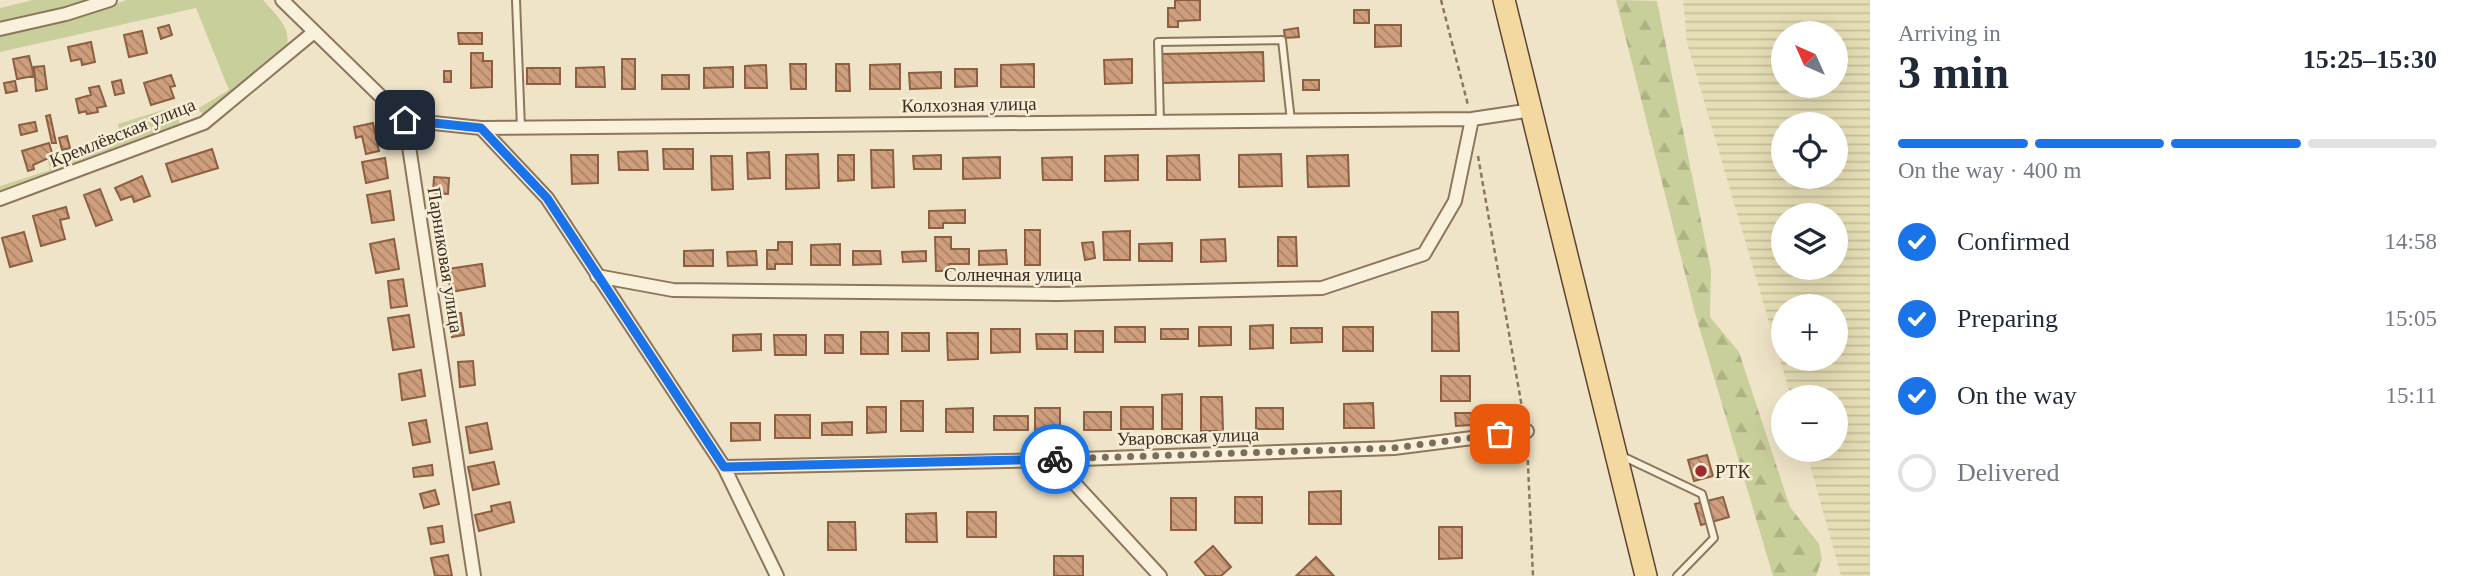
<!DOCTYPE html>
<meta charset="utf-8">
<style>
:root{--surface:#fff;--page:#f6f6f7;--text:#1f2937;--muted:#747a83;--line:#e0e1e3;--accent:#1a73e8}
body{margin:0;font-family:"Times New Roman",serif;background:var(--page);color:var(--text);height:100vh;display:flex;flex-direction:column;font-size:26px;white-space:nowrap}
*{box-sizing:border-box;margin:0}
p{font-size:23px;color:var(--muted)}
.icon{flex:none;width:38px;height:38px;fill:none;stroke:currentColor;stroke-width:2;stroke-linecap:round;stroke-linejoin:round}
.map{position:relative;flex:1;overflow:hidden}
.drawer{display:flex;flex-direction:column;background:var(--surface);width:595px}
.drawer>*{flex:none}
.needle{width:46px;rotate:315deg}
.tools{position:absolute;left:1771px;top:21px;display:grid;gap:14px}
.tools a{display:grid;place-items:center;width:77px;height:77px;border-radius:50%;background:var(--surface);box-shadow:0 7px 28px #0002;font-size:35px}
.pin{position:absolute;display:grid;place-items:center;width:60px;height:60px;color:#fff;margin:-30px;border-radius:14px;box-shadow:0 4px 10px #0006}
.courier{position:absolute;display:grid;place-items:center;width:70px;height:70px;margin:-35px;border:5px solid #1a73e8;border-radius:50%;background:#fff;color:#222;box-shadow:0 2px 9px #0007}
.headline em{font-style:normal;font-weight:700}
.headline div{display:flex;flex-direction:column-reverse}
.headline{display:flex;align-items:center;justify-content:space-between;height:119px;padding:0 28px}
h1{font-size:46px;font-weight:700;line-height:52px}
.bar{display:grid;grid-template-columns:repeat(4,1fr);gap:10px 7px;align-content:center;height:84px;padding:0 28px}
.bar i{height:9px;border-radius:5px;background:var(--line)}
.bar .current{background:var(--accent)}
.bar p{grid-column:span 4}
ol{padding:0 28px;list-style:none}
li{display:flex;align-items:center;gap:21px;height:77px}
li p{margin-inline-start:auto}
li .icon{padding:7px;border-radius:50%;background:var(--accent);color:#fff;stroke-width:4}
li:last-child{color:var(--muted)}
li i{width:38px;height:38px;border:4px solid var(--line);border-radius:50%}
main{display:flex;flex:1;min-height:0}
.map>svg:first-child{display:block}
</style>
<main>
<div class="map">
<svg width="1870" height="576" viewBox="0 0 1870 576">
<defs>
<pattern id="farmland-rules" width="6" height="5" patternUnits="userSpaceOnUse" patternTransform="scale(1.75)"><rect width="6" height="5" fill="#e6deb5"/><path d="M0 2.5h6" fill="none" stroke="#c6bf9b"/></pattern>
<pattern id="forest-firs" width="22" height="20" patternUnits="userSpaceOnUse" patternTransform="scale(1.75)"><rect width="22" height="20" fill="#c9cf9b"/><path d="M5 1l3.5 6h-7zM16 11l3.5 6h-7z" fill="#aeb285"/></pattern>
<pattern id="building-back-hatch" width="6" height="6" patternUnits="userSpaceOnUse" patternTransform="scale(1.75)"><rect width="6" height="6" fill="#cf9f7d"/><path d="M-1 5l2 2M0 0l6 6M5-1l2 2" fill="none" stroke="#a98266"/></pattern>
</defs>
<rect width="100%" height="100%" fill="#f0e4c8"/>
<path fill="url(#farmland-rules)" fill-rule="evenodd" d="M1683 0H1870V576H1841L1806 450H1836V397H1791L1687 43ZM1783 33H1836V86H1783ZM1783 124H1836V177H1783ZM1783 215H1836V268H1783ZM1783 306H1836V359H1783Z"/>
<path fill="#c9cf9b" d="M33 0H98L0 26V8Z
M127 0H263C276 15 293 28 286 50L217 107 203 114 197 109 229 90 196 8 0 52V34L82 15Z
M176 106 180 125 148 140 103 152 62 170 0 193V186L50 170 48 160 60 156 63 162 120 133 118 124Z"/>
<path fill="url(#forest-firs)" d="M1616 0 1657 1 1711 270 1710 317 1739 352 1790 507 1819 544 1822 559 1816 576H1773L1695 313Z"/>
<path fill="url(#building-back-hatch)" stroke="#8d5f41" stroke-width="2" d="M1175 0H1200V20L1178 21V27H1168V8H1175Z
M1354 10H1369V23H1354Z
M169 25 172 35 161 39 158 28Z
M1375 25H1401V46L1375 47Z
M1298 28 1299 37 1285 38 1284 30Z
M142 31 147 53 129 57 124 35Z
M458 33H482V44H459Z
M91 42 95 62 82 65 81 59 71 61 68 47Z
M1263 52 1264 81 1161 83V54Z
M471 53H483V61H492V87L471 88Z
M29 56 34 76 17 79 13 59Z
M622 59H635V89H622Z
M1132 59V83L1105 84 1104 60Z
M790 64H806V89H791Z
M836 64H849L850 91H836Z
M900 64V89H870V65Z
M1034 64V87H1001V65Z
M766 65 767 88H745V66Z
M44 66 47 89 36 91 34 67Z
M604 67 605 87H576V68Z
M733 67V87L704 88V68Z
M527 68H560V84H527Z
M955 69H977V86L955 87Z
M444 71H451V82H444Z
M941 72V88L910 89 909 73Z
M171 75 175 86 170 87 174 98 151 105 144 83Z
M662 75H689V89H662Z
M121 80 124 93 115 95 112 82Z
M1303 80H1319V90H1303Z
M15 81 17 91 6 93 4 83Z
M99 86 106 106 97 108 98 112 87 114 86 111 79 113 76 99 91 95 89 88Z
M50 115 56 143H52L46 116Z
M35 122 37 131 21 135 19 125Z
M373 123 379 151 366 154 362 136 356 138 354 127Z
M67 136 70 148 62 150 59 138Z
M49 143 53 156 33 165 34 169 28 171 22 151Z
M212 149 218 168 172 182 166 164Z
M663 149H693V169H664Z
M871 150H893L894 187 872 188Z
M647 151 648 170H619L618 152Z
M769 152 770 178 748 179 747 153Z
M818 154 819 188 786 189V155Z
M1281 154 1282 186 1239 187V155Z
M571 155H598V183L572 184Z
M838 155H854V180L838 181Z
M941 155V169H914L913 156Z
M1138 155V180L1105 181V156Z
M1199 155 1200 180H1167V156Z
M1348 155 1349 186 1308 187 1307 156Z
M711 156H732L733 189 712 190Z
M1000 157V178L963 179V158Z
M1072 157V180H1043L1042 158Z
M385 158 388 178 366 183 362 162Z
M142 176 150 196 134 202 132 196 121 200 115 188Z
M434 177 449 178 448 194 433 193Z
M100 189 112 220 96 226 84 195Z
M390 191 394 220 372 223 367 195Z
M66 207 69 218 60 220 65 239 41 246 33 216Z
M965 210V223H943V228H929V211Z
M1025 230H1040V265H1025Z
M1130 231V260H1104L1103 232Z
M24 232 32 261 10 267 2 238Z
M935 237H951V249H969V264H949L950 271H936Z
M1278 237H1296L1297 266H1278Z
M394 239 399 269 376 273 370 244Z
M1225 239 1226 261 1201 262V240Z
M778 242H792V264H775V269H767V250H778Z
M1093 242 1095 258 1085 260 1082 243Z
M1172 243V261H1139V244Z
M840 244V265H811V245Z
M713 250V266H684V251Z
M1006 250 1007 264 979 265V251Z
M756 251 757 265 728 266 727 252Z
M853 251H880L881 264 853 265Z
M926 251V261L903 262 902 252Z
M482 264 485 286 451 292 447 269Z
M403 279 407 306 391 308 388 281Z
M1432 312H1458L1459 351H1432Z
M461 313 464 335 452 337 449 315Z
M409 315 414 347 393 350 388 318Z
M1273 325V348L1250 349V326Z
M1115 327H1145V342H1115Z
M1199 327H1231V345L1199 346Z
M1343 327H1373V351H1343Z
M1291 328H1322V342L1291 343Z
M991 329H1020V352L991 353Z
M1161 329H1188V339H1161Z
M1075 331H1103V352H1075Z
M861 332H888V354H861Z
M902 333H929V351H902Z
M947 333H978V359L948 360Z
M761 334V350L733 351V335Z
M1036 334H1067V349H1037Z
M774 335H806V355H775Z
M825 335H843V353H825Z
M473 361 475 385 460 387 458 362Z
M421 370 425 396 402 400 399 374Z
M1441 376H1470V401H1441Z
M1182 394V429H1162V395Z
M1201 397H1222L1223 431H1201Z
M901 401H923V431H901Z
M1373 403 1374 428H1344V404Z
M867 407H886V432L867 433Z
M1121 407H1153V429H1121Z
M973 408V432H946V409Z
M1035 408H1060V433H1035Z
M1256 408H1283V429H1256Z
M1084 412H1111V430H1084Z
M1455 413H1471V425L1456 426Z
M775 415H810V438H775Z
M994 416H1028V430H994Z
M426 420 430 442 413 445 409 423Z
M852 422V435H822V423Z
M487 423 492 449 470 453 466 427Z
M731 423H760V440L731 441Z
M1707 455 1713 476 1694 481 1688 460Z
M494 462 499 484 473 490 468 467Z
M432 465 433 475 414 477 413 468Z
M435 490 439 504 424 508 420 494Z
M1341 491V524H1309V492Z
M1235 497H1262V523H1235Z
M1723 497 1729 517 1701 525 1695 504Z
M1171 498H1196V530H1171Z
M510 502 514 522 479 531 475 515 492 511 491 506Z
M967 512H996V537H967Z
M936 513 937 542H906V514Z
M828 522H855L856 550H828Z
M442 526 444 542 431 544 428 528Z
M1439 527H1462V558L1439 559Z
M1213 546 1231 567 1221 576H1206L1195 562Z
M448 555 452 576H435L431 558Z
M1054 556H1083V576H1054Z
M1316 557 1334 576H1296Z"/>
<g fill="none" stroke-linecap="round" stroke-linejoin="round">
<defs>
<path id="lane" d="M516 0 521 128
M1160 122 1158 42 1282 40 1291 121
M1622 456 1702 494 1714 538 1677 576"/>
<path id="street" d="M282 0 405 120 474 576
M0 29 66 14 110 0
M405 120 481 128 1472 119 1532 110
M481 128 547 198 724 467 777 576
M0 199 204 123 314 32
M597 276 673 290 1058 294 1322 288 1424 254 1455 201 1472 119
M1053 460 1160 576
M724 467 1053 460 1394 448 1527 431"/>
<path id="primary" d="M1504 0 1646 576"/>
</defs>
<use href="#lane" stroke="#8d765c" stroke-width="10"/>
<use href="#street" stroke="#8d765c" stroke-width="16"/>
<use href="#primary" stroke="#5b4430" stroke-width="24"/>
<path stroke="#8d765c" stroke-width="2.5" stroke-dasharray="5 3.5" stroke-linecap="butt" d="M1441 0 1468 105
M1478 156 1524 419
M1527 443 1533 576"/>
<use href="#lane" stroke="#faf1dc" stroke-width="6"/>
<use href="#street" stroke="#faf1dc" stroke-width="12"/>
<use href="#primary" stroke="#f3d9a0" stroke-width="21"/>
</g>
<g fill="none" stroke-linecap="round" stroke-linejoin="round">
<path stroke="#7c6e5b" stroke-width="7" stroke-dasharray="0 12.6" d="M1055 459 1394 448 1500 434"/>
<path stroke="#1a73e8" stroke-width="9" d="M405 120 481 128 547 198 724 467 1055 459"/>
</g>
<circle fill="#9e2a2b" stroke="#f7eed8" stroke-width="2.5" cx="1701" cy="471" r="7"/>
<g text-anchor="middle" stroke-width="5" stroke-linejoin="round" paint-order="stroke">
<g font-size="19" fill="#3d2e20" stroke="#f7eed8">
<text transform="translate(969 104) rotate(-1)" y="7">Колхозная улица</text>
<text transform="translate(122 132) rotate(-22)" y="7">Кремлёвская улица</text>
<text transform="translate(446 260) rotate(81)" y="7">Парниковая улица</text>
<text x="1013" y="281">Солнечная улица</text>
<text transform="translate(1188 436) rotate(-2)" y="7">Уваровская улица</text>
</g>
<g font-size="19" fill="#3d2e20" stroke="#f7eed8" text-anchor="start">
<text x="1715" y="478">РТК</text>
</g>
</g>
</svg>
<div class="tools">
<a><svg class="needle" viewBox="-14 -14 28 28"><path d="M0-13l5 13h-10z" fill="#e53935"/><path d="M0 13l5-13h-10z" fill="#747a83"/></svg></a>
<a><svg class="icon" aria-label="locate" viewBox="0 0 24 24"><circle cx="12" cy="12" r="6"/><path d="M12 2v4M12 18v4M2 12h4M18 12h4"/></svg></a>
<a><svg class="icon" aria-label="layers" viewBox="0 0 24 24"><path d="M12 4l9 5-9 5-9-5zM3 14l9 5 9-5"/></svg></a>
<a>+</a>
<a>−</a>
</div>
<div class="pin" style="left:1500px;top:434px;background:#ea580c"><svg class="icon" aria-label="bag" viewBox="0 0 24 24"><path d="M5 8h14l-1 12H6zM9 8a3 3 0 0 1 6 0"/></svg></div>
<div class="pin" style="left:405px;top:120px;background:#1f2937"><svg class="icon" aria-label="home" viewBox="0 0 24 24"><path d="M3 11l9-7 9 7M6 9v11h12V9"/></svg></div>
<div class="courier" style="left:1055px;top:459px"><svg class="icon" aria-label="bike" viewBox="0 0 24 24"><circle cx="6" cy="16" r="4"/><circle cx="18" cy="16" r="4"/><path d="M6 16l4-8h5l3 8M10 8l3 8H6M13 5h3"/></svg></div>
</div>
<section class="drawer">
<div class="headline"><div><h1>3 min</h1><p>Arriving in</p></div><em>15:25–15:30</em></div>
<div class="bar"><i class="current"></i><i class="current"></i><i class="current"></i><i></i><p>On the way · 400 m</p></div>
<ol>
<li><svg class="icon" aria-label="check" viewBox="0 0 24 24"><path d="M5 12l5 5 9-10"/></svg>Confirmed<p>14:58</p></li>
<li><svg class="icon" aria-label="check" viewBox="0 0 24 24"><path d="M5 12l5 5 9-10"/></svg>Preparing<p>15:05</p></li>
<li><svg class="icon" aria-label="check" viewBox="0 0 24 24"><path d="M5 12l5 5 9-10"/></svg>On the way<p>15:11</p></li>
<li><i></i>Delivered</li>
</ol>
</section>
</main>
